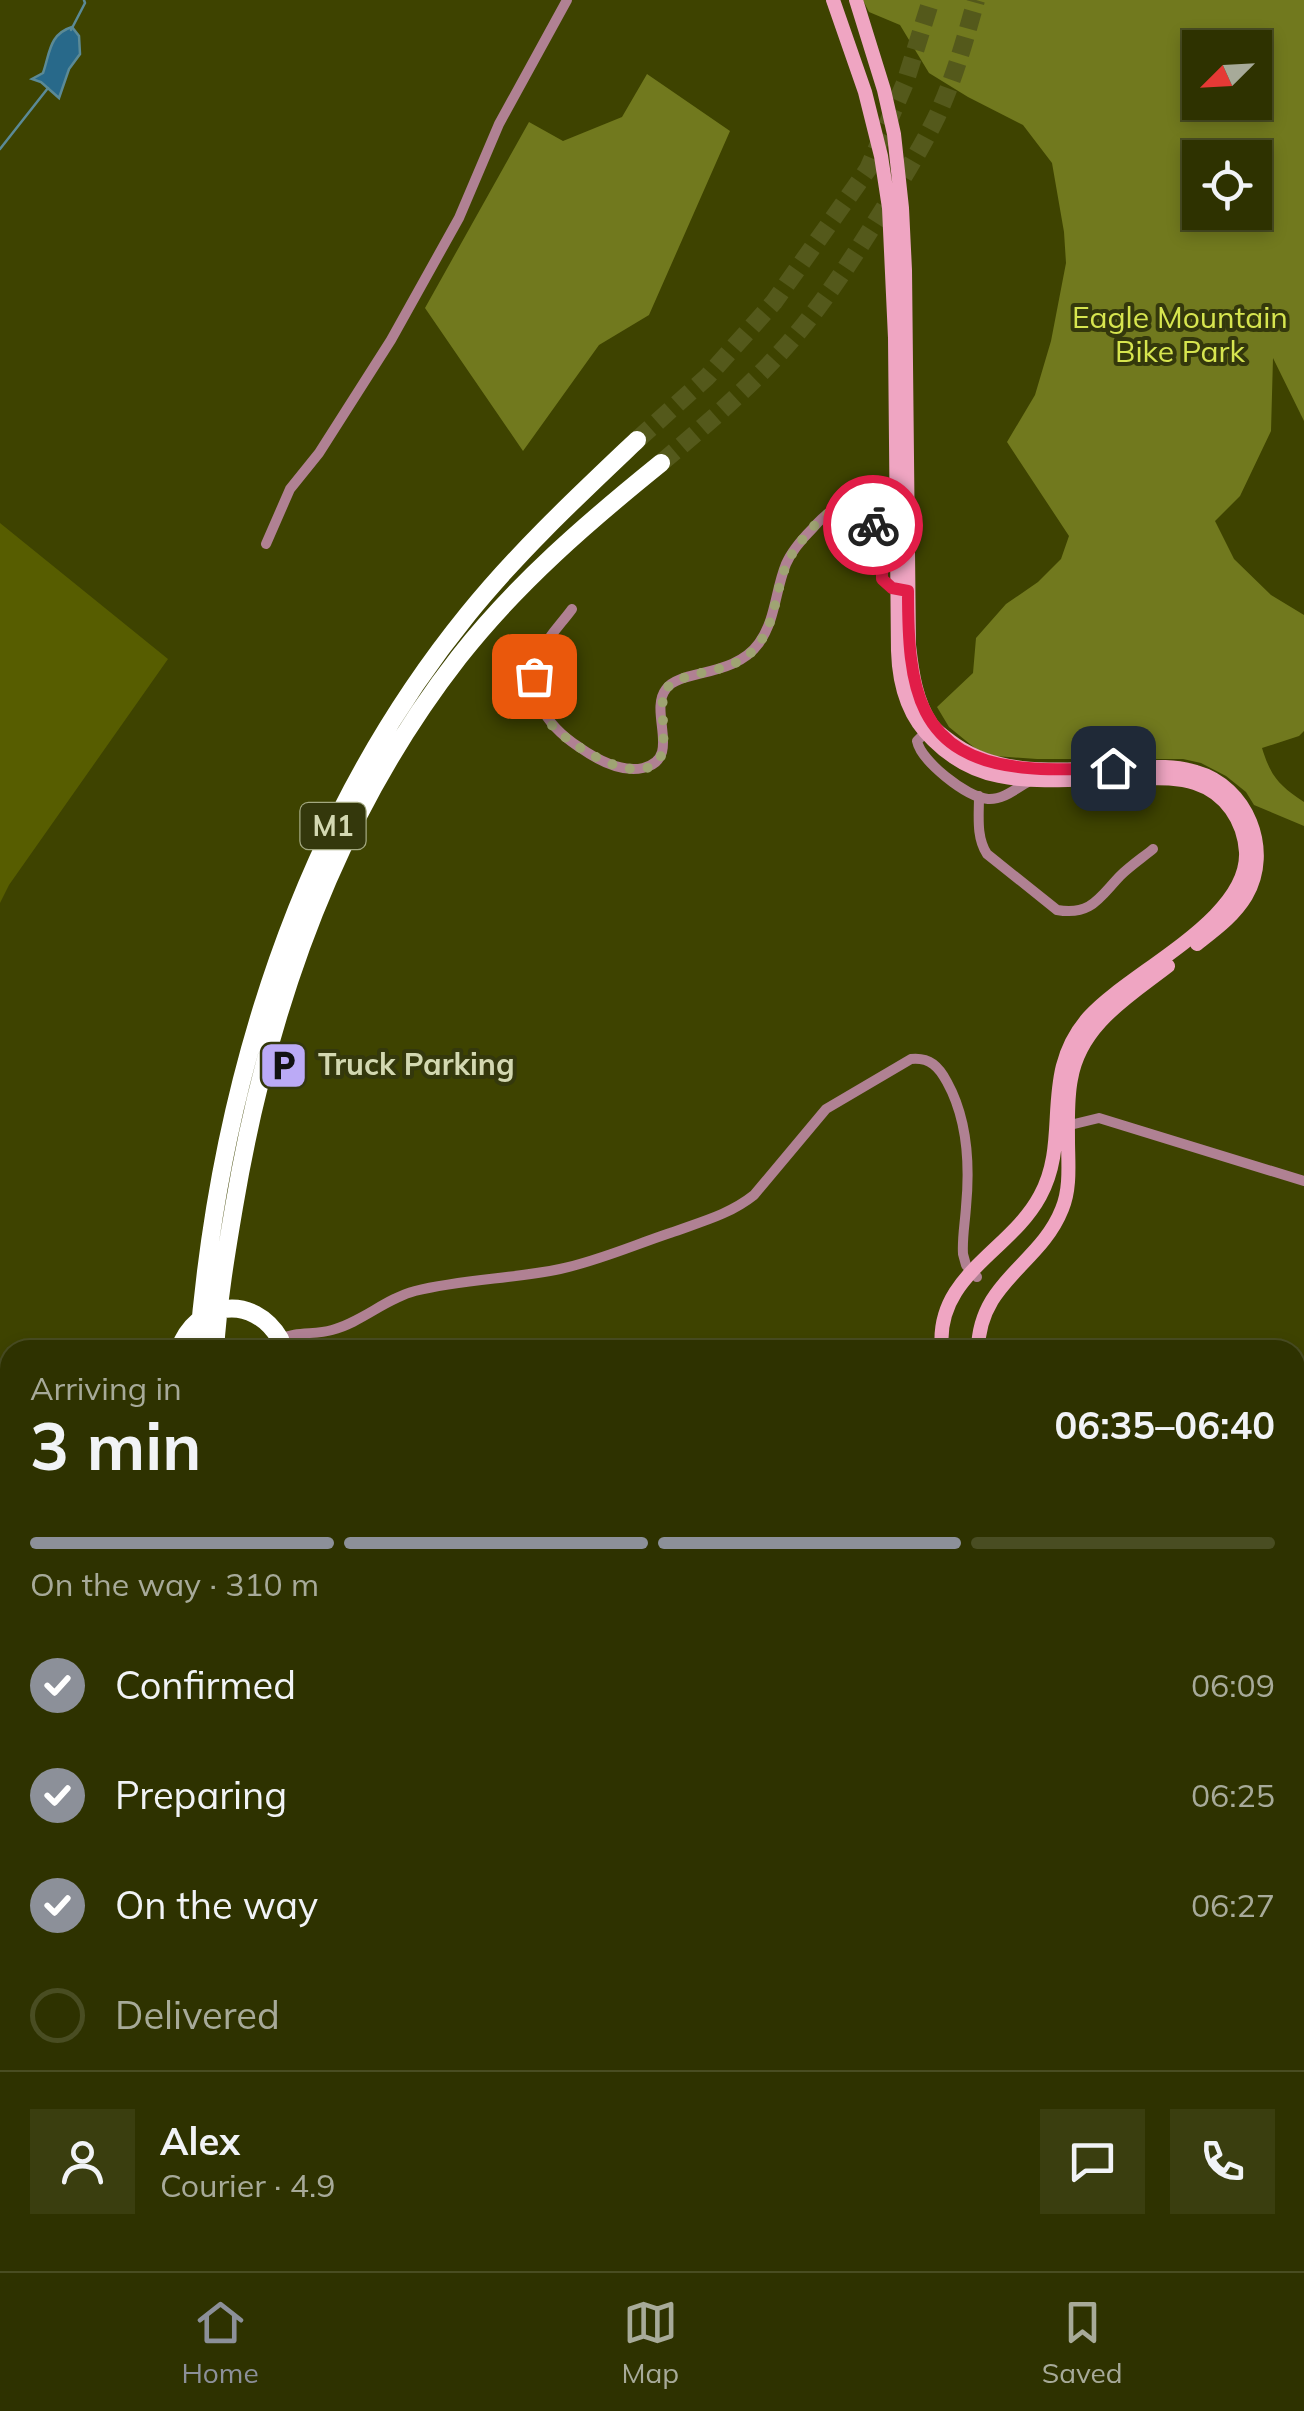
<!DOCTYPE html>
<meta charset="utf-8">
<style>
:root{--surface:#2e3200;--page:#3a3e0f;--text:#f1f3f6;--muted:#a7aa99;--line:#494d22;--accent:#8c9099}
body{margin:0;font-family:Mulish,sans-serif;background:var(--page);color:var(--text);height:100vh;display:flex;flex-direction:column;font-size:38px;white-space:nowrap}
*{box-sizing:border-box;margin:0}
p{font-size:32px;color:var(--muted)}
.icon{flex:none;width:55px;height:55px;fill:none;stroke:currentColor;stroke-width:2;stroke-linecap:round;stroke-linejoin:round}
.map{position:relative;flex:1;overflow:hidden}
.side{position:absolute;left:0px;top:1340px;width:1305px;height:932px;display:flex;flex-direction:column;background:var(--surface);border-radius:30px 30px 0 0;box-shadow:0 5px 15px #0003,0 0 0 2px var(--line)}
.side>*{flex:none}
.needle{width:65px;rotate:246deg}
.tools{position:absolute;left:1182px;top:30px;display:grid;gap:20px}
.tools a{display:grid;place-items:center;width:90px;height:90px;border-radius:0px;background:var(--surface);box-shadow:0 5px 15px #0003,0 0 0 2px var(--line);font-size:50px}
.pin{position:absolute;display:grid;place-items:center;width:85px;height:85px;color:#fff;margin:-42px;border-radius:20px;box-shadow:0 5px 15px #0006}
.courier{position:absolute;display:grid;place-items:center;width:100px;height:100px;margin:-50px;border:8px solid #e11d48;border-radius:50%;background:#fff;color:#222;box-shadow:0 2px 12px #0007}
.headline em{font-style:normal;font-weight:700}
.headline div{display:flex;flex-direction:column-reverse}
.headline{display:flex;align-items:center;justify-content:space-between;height:170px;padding:0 30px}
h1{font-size:65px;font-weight:700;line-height:75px}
.bar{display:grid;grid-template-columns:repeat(4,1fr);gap:15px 10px;align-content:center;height:120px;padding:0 30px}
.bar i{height:12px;border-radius:8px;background:var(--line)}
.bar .current{background:var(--accent)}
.bar p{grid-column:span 4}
.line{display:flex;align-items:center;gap:25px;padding:0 30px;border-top:2px solid var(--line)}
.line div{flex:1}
.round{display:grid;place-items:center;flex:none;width:105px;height:105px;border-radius:0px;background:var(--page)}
ol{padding:0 30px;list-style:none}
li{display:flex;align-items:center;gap:30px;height:110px}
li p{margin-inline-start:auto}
li .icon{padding:10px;border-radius:50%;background:var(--accent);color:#fff;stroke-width:4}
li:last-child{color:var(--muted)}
li i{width:55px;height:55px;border:5px solid var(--line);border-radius:50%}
.tabs{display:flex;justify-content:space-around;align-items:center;height:140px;border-top:2px solid var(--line);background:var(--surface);font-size:28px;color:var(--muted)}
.tabs a{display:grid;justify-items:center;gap:5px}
.tabs .current{color:var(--accent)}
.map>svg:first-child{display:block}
</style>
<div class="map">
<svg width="1304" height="2271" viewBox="0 0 1304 2271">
<rect width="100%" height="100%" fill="#3e4300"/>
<path fill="#575d00" d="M0 523 168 659 9 885 0 903Z
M856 2263H1067L1063 2271H865Z"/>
<path fill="#71791e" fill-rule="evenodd" d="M863 0H1304V421L1273 358 1271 431 1240 496 1215 521 1234 559 1271 595 1304 615V731L1299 736 1262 748C1271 777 1279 785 1304 802V826L1254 805 1246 792 1226 776 1201 763 1183 759H1037L995 756 976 749 949 727 937 707 973 673 976 638 1006 604 1038 582 1061 559 1069 536 1007 442 1035 395 1051 341 1066 263 1064 232 1052 163 1023 125 968 97 929 73 900 25 869 12ZM1200 48H1255V102H1200ZM1200 158H1255V212H1200Z
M647 74 730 131 649 315 599 345 523 451 425 308 529 122 563 141 622 117Z
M1295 2227 1304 2229V2271H1063L1067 2262H1295Z"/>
<path fill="#28698a" stroke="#5b8a96" stroke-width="2.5" d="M72 27 79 36 80 54 69 69 59 98 41 82 32 79 43 73C50 53 49 34 72 27Z"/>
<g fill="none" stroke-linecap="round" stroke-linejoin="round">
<path stroke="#5b8a96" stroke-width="2.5" d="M71 30 85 3 84 0
M0 149 48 88"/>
<path stroke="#54591b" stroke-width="18" stroke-dasharray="18 9" stroke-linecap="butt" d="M637 440 707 377 774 302 868 169 905 83 931 0
M661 463C708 423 755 383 795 336 828 297 856 253 883 210 902 179 921 149 937 116 954 79 965 40 976 0"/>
<path stroke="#b08193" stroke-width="10" d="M266 544 290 489 319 453 391 340 459 218 499 124 567 0
M572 609C562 623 548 636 541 652 522 692 547 726 579 747 596 759 622 773 643 768 683 759 648 712 666 689 680 669 734 678 759 643 776 619 775 591 786 564 792 550 802 539 813 528 826 513 838 504 857 502 880 526 882 547 882 579L893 588 902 590
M928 730 917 741C921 761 966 797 988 799 1004 800 1018 787 1031 780
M979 796C979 816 976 837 987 854L1057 910C1091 916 1099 898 1120 876 1130 866 1142 858 1153 849
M1066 1126 1099 1118 1304 1181
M280 1339C296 1331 315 1335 332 1330 362 1322 385 1299 415 1291 463 1279 512 1279 560 1269 598 1261 634 1245 670 1233 700 1222 729 1215 754 1195L826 1109 911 1059C930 1057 939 1067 947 1082 968 1120 970 1165 966 1207 965 1223 962 1238 963 1254L966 1265 977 1277
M0 2211 10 2217
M257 2262 267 2271"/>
<path stroke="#efa5c2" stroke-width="14" d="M833 0 865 92 881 156 889 208 895 338 898 651C899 685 908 717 933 740 951 758 974 771 999 776 1042 785 1098 777 1143 778 1160 778 1179 778 1195 783 1226 793 1244 821 1246 852 1249 920 1130 971 1089 1017 1038 1074 1072 1138 1040 1196 1010 1252 934 1276 942 1350
M856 0 884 90 894 134 902 208 905 270 909 645C912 672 916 702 932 725 938 733 948 739 956 745 1006 779 1070 768 1127 768 1150 767 1174 765 1196 772 1247 786 1273 850 1246 896 1234 916 1216 929 1197 944
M269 1350 280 1339 283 1350
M978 1350C979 1281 1040 1265 1062 1209 1071 1188 1068 1162 1068 1140 1068 1120 1067 1099 1071 1079 1080 1025 1128 997 1168 966
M1295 1553H1304
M1295 1574H1304
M1295 1732 1304 1727"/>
<path stroke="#fff" stroke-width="18" d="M179 1350C196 1301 253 1293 280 1339
M198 1350C219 1086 299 822 468 614 519 551 578 496 637 440
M215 1350C218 1302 226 1254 234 1207 267 1010 335 816 459 657 517 583 588 522 661 463
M740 2262 748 2271
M764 2262 773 2271"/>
</g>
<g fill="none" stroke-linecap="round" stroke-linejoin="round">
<path stroke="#9fa473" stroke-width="10" stroke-dasharray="0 18" d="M534 676C535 693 538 707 548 721 565 742 633 788 658 761 669 749 659 709 664 691 684 666 732 679 758 645 776 621 775 592 786 566 792 551 802 540 812 528 826 514 837 504 857 502L873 525"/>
<path stroke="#e11d48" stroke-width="12" d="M873 525C882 543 882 559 882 579L892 588 908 591C908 686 915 759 1028 768 1056 771 1085 768 1113 768"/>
</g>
<defs>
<symbol id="parking-square" viewBox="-11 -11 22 22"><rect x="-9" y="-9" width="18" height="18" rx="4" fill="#bbaaf6" stroke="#34380c"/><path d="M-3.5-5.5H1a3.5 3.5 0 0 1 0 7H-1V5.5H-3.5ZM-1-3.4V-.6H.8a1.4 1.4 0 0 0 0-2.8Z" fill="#111"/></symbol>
</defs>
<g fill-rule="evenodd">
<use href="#parking-square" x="256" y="1038" width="55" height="55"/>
</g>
<g text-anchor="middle" stroke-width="8" stroke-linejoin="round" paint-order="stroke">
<rect fill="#34380c" stroke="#a3a880" stroke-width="2.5" x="300.5" y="803" width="65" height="46" rx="8"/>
<g font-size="28" font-weight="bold" fill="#d3d8b1">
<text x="333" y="836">M1</text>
</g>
<g font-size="30" fill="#d7e54f" stroke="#34380c">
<text x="1180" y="328">Eagle Mountain<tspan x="1180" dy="34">Bike Park</tspan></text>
</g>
<g font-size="30" font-weight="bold" fill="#d3d8b1" stroke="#34380c" text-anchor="start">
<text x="318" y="1075">Truck Parking</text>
</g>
</g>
</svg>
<div class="tools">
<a><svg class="needle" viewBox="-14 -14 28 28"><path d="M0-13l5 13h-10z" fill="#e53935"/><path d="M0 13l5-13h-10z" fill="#a7aa99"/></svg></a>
<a><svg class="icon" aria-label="locate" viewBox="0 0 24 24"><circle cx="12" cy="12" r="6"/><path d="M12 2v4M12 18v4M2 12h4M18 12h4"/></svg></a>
</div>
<div class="pin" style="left:534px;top:676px;background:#ea580c"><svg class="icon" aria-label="bag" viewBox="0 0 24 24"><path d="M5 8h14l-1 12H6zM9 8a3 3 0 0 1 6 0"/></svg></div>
<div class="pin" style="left:1113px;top:768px;background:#1f2937"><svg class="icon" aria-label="home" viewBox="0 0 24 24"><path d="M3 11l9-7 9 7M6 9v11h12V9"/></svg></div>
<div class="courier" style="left:873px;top:525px"><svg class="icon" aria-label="bike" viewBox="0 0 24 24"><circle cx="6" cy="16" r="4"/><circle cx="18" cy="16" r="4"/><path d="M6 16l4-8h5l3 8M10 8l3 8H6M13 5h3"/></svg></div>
<section class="side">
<div class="headline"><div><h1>3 min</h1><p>Arriving in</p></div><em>06:35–06:40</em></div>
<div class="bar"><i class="current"></i><i class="current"></i><i class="current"></i><i></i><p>On the way · 310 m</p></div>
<ol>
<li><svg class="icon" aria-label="check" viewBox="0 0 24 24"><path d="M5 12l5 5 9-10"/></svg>Confirmed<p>06:09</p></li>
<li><svg class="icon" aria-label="check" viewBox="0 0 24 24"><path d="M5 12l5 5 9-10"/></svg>Preparing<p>06:25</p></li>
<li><svg class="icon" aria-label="check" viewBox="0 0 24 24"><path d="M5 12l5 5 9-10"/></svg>On the way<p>06:27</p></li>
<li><i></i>Delivered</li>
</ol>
<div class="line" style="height:180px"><a class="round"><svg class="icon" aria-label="person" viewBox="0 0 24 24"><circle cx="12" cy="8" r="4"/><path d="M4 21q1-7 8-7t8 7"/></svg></a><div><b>Alex</b><p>Courier · 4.9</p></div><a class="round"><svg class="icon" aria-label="chat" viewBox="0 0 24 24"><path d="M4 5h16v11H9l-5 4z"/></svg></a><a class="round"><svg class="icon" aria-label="phone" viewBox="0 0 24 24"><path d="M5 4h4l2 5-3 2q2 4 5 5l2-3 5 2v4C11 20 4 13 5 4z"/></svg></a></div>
</section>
</div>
<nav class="tabs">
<a class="current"><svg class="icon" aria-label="home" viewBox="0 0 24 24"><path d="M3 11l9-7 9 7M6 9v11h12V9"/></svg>Home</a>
<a><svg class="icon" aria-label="map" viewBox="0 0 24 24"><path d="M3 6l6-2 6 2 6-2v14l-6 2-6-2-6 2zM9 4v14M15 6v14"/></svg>Map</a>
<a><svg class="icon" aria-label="saved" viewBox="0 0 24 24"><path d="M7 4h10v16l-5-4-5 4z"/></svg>Saved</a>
</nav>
